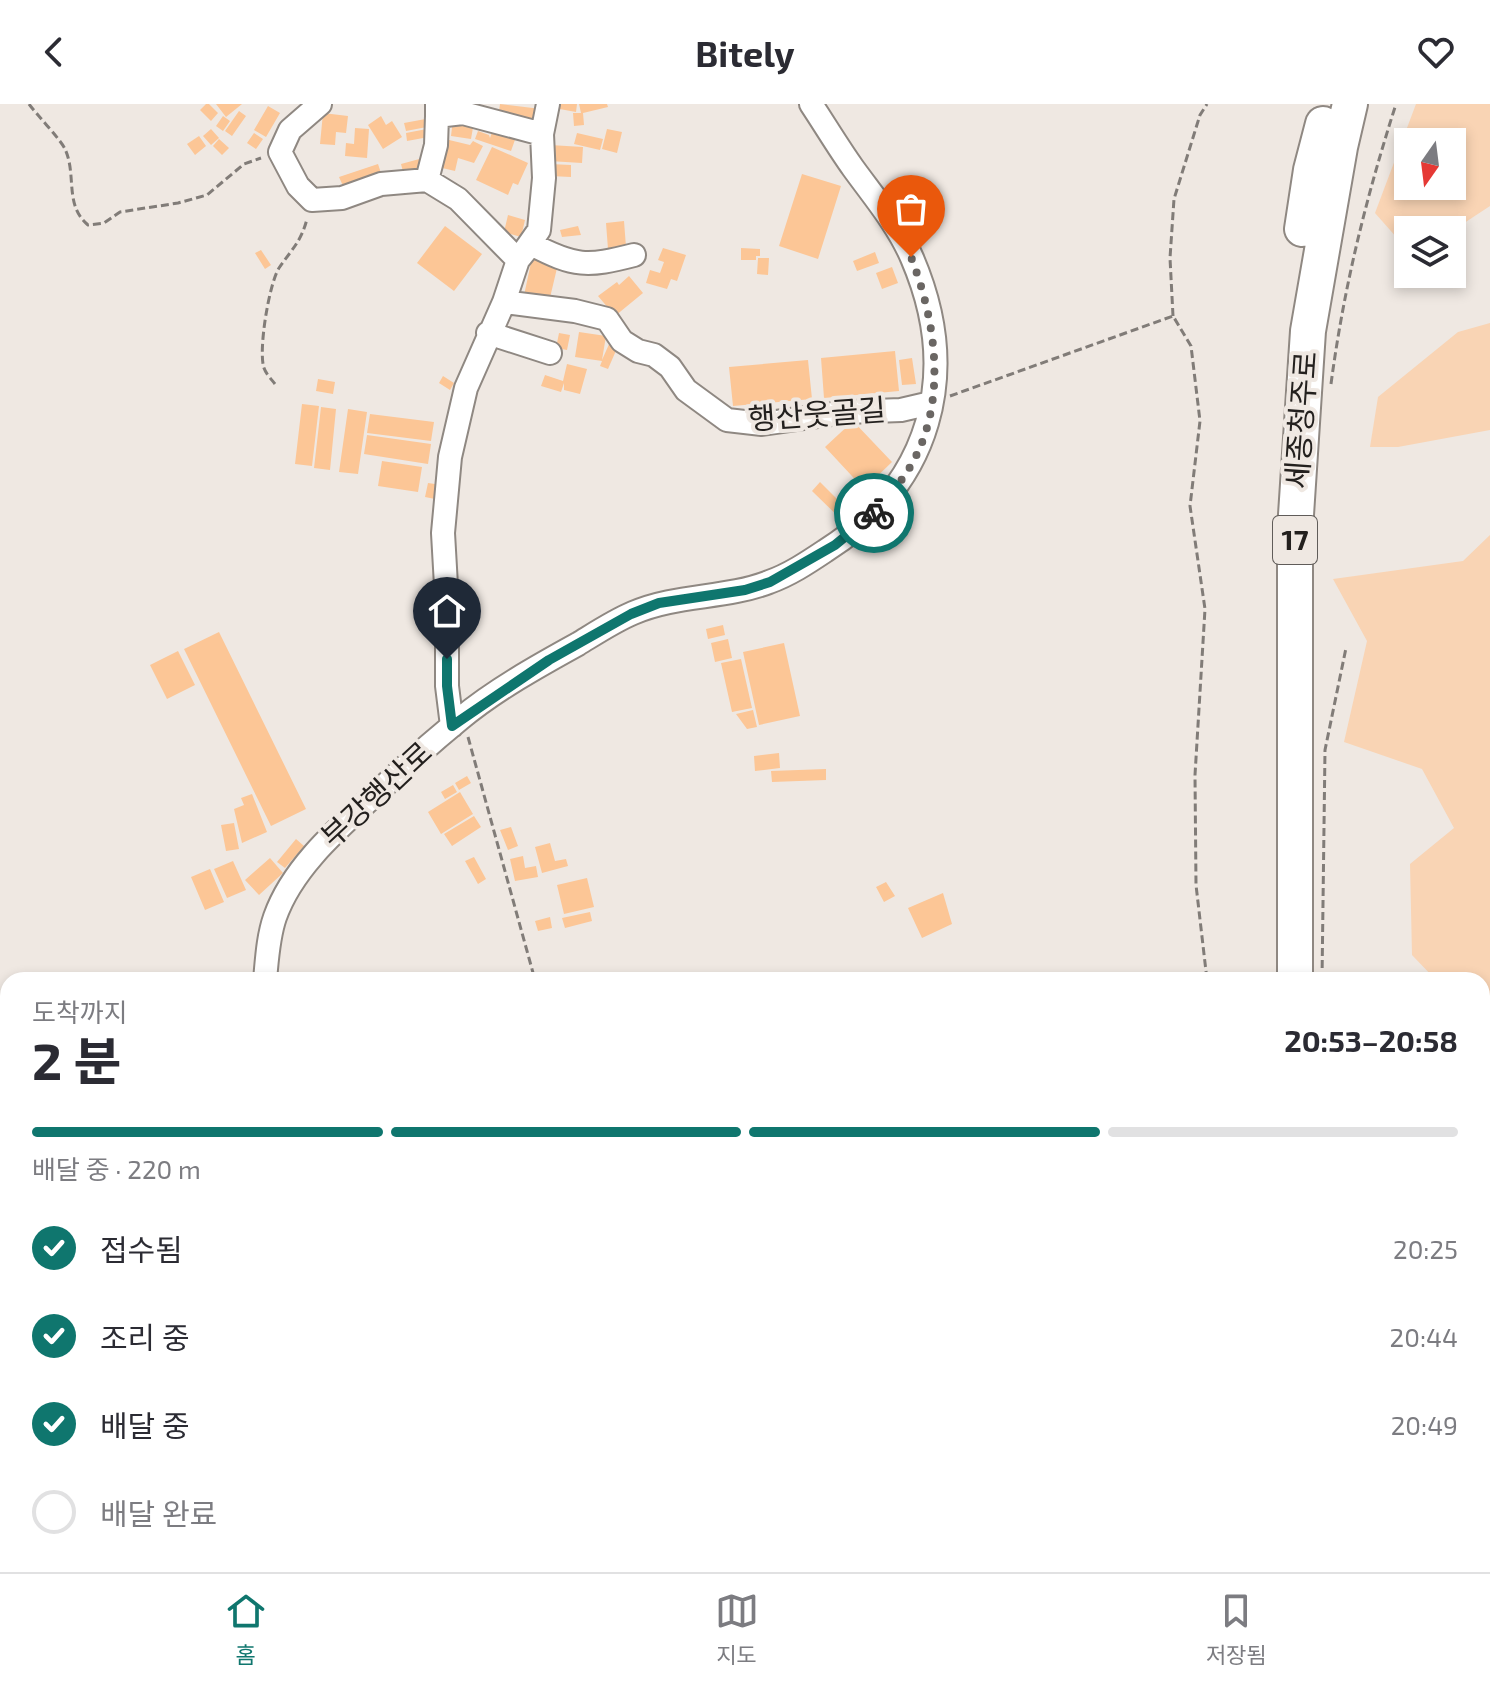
<!DOCTYPE html>
<html lang="ko">
<meta charset="utf-8">
<style>
:root{--surface:#fff;--page:#f2f2f3;--text:#2b2b33;--muted:#7c7c81;--line:#e1e1e2;--accent:#0f766e}
body{margin:0;font-family:"Exo 2","Noto Sans KR",sans-serif;background:var(--page);color:var(--text);height:100vh;display:flex;flex-direction:column;font-size:30px;white-space:nowrap}
*{box-sizing:border-box;margin:0}
p{font-size:26px;color:var(--muted)}
.icon{flex:none;width:44px;height:44px;fill:none;stroke:currentColor;stroke-width:2;stroke-linecap:round;stroke-linejoin:round}
.map{position:relative;flex:1;overflow:hidden}
.sheet{position:absolute;left:0px;top:868px;width:1490px;height:600px;display:flex;flex-direction:column;background:var(--surface);border-radius:24px 24px 0 0;box-shadow:0 4px 12px #0003}
.sheet>*{flex:none}
.needle{width:52px;rotate:194deg}
.controls{position:absolute;left:1394px;top:24px;display:grid;gap:16px}
.controls a{display:grid;place-items:center;width:72px;height:72px;border-radius:0px;background:var(--surface);box-shadow:0 4px 12px #0003;font-size:40px}
.pin{position:absolute;display:grid;place-items:center;width:68px;height:68px;color:#fff;margin:-82px -34px;border-radius:50% 50% 50% 0;rotate:-45deg;box-shadow:0 0 8px #0007}
.pin .icon{rotate:45deg}
.courier{position:absolute;display:grid;place-items:center;width:80px;height:80px;margin:-40px;border:6px solid #0f766e;border-radius:50%;background:#fff;color:#222;box-shadow:0 2px 10px #0007}
.summary em{font-style:normal;font-weight:700}
.summary div{display:flex;flex-direction:column-reverse}
.summary{display:flex;align-items:center;justify-content:space-between;height:136px;padding:0 32px}
h1{font-size:52px;font-weight:700;line-height:60px}
.bar{display:grid;grid-template-columns:repeat(4,1fr);gap:12px 8px;align-content:center;height:96px;padding:0 32px}
.bar i{height:10px;border-radius:6px;background:var(--line)}
.bar .active{background:var(--accent)}
.bar p{grid-column:span 4}
ol{padding:0 32px;list-style:none}
li{display:flex;align-items:center;gap:24px;height:88px}
li p{margin-inline-start:auto}
li .icon{padding:8px;border-radius:50%;background:var(--accent);color:#fff;stroke-width:4}
li:last-child{color:var(--muted)}
li i{width:44px;height:44px;border:4px solid var(--line);border-radius:50%}
header{display:flex;justify-content:space-between;align-items:center;height:104px;padding:0 32px;background:var(--surface);font-size:36px;font-weight:700}
.tabs{display:flex;justify-content:space-around;align-items:center;height:112px;border-top:2px solid var(--line);background:var(--surface);font-size:22px;color:var(--muted)}
.tabs a{display:grid;justify-items:center;gap:4px}
.tabs .active{color:var(--accent)}
.map>svg:first-child{display:block}
</style>
<header><svg class="icon" aria-label="back" viewBox="0 0 24 24"><path d="M15 5l-7 7 7 7"/></svg>Bitely<svg class="icon" aria-label="heart" viewBox="0 0 24 24"><path d="M12 20l-8-8c-3-5 5-10 8-4 3-6 11-1 8 4z"/></svg></header>
<div class="map">
<svg width="1490" height="1468" viewBox="0 0 1490 1468">
<rect width="100%" height="100%" fill="#efe8e2"/>
<path fill="#f9d4b4" fill-rule="evenodd" d="M1416 0H1490V102L1452 127 1408 126V142L1405 143 1375 109ZM1452 38V82H1408V38Z
M1490 219V326L1398 343H1370L1378 293 1458 228Z
M1490 431V1468H1441L1434 1460H1482V876H1436L1412 851 1410 760 1454 724 1422 665 1344 638 1367 537 1333 475 1463 457Z"/>
<path fill="#fcc696" d="M206 0H209L218 9 211 17 200 6Z
M216 0H242L226 13Z
M500 0 541 5 540 19 498 15Z
M555 0H577L576 8 554 4Z
M579 0H607L608 3 583 9 584 21 574 22 573 9H581Z
M268 2 280 9 266 33 254 26Z
M239 7 246 12 232 32 225 27Z
M323 9 348 12 346 29 336 28 335 41 320 40Z
M223 12 230 17 223 27 216 22Z
M381 12 386 21 392 17 402 33 383 45 368 21Z
M431 14 432 22 406 27 404 19Z
M453 15 474 18 471 35 451 32Z
M355 24 369 25 367 54 345 52 346 39 354 40Z
M432 24 434 32 407 37 406 29Z
M211 25 219 34 211 41 203 32Z
M493 25 516 33 511 47 475 35 478 27 489 31 490 34Z
M607 25 622 28 617 49 602 45Z
M254 29 263 35 256 45 247 39Z
M577 29 603 35 600 46 574 40Z
M199 32 206 42 195 51 187 40Z
M219 35 229 44 222 51 213 42Z
M445 35 470 41 473 37 483 42 474 59 458 54 455 67 438 63Z
M550 41 583 43 582 59 549 57Z
M492 43 528 59 518 81 513 79 508 91 476 76Z
M423 54 425 62 403 68 401 60Z
M378 60 381 69 343 82 339 73Z
M550 60 571 61V73L550 72Z
M802 70 841 82 818 155 779 142Z
M508 111 525 116 521 133 504 128Z
M624 117 626 143 608 145 606 119Z
M445 122 482 150 454 187 417 159Z
M578 122 581 131 562 133 560 126Z
M663 144 686 151 677 177 671 175 667 185 646 179 650 166 660 169 664 158 658 156Z
M741 144 760 145V152H756V156H741Z
M261 146 271 161 265 165 255 149Z
M875 148 879 159 857 167 853 157Z
M532 154 558 160 548 202 523 196Z
M758 154H769L768 171 757 170Z
M892 163 898 179 882 185 876 169Z
M629 172 643 189 615 212 598 192 617 178 619 181Z
M579 228 606 232 602 256 610 238 618 242 608 265 600 262 602 257 575 253Z
M559 229 570 231 567 246 556 244Z
M895 247 899 287 824 294 821 254Z
M912 254 916 280 902 281 899 256Z
M808 256 812 295 733 302 729 263Z
M567 260 587 265 580 290 564 286V279L561 288 541 282 545 271 563 277Z
M443 272 454 279 450 286 439 279Z
M318 275 335 278 333 290 316 287Z
M302 300 319 302 312 362 295 360Z
M321 303 336 305 330 366 314 364Z
M348 305 367 308 358 370 339 368Z
M370 310 434 318 431 337 367 329Z
M853 317 892 358 864 385 825 343Z
M367 331 431 340 428 360 364 350Z
M382 357 422 363 418 388 378 382Z
M820 378 848 406 855 399 865 409 850 424 812 387Z
M428 379 442 381 440 396 425 393Z
M723 521 725 531 708 535 706 525Z
M219 528 306 705 271 722 184 545Z
M728 535 732 554 715 558 711 539Z
M784 539 800 612 759 621 743 548Z
M178 547 195 581 167 595 150 561Z
M741 555 752 604 732 608 721 559Z
M753 606 757 623 747 625 736 610Z
M779 649 780 664 755 667 754 652Z
M826 665V676L772 678 771 667Z
M467 672 471 679 459 686 455 679Z
M453 681 457 688 445 695 441 688Z
M460 688 473 710 441 730 428 708Z
M252 690 267 728 242 739 234 705 244 701 241 694Z
M474 712 481 723 452 742 444 730Z
M234 719 239 745 226 747 221 721Z
M511 723 518 742 508 746 500 726Z
M296 735 304 742 285 764 277 758Z
M550 739 555 757 566 755 568 762 542 769 535 743Z
M523 752 525 764 536 762 538 773 515 777 510 755Z
M474 753 486 775 478 780 465 757Z
M270 754 283 769 259 791 245 776Z
M233 757 246 786 227 794 214 765Z
M210 765 224 798 205 806 191 773Z
M587 774 594 803 564 810 557 781Z
M886 778 895 792 884 798 876 783Z
M943 789 952 820 922 834 908 804Z
M590 808 592 817 565 824 562 814Z
M550 813 552 824 538 827 535 817Z"/>
<g fill="none" stroke-linecap="round" stroke-linejoin="round">
<defs>
<path id="minor" d="M320 0 290 26 280 48 298 82 312 96 342 94 381 80 427 76 458 95 518 156 531 140C575 163 587 163 634 151
M437 0V12L463 9 542 30
M427 76 436 41 437 12
M504 198 575 207 607 215 622 237 638 247 654 251 670 263 686 286 727 316 762 320 847 308 901 306 931 299
M488 229 550 249
M452 622 447 582V499L443 429 450 353 466 284 504 198 518 156 539 126 544 74 542 30 548 0
M265 876C267 855 268 833 275 813 293 762 340 723 379 687 405 662 432 638 460 615 495 586 538 562 578 540 596 529 614 517 633 509 677 490 725 495 769 478 789 471 807 459 825 447 931 380 962 270 912 154 898 121 874 93 853 64 838 43 825 21 811 0
M0 930 8 931
M287 1460 290 1468
M1395 1460 1404 1468
M1359 1468 1366 1460"/>
<path id="highway" d="M1302 125 1311 66 1323 20
M1295 876V426L1308 227 1340 43 1350 0
M1176 1468 1179 1460"/>
</defs>
<use href="#minor" stroke="#8f8882" stroke-width="26"/>
<use href="#highway" stroke="#8f8882" stroke-width="38"/>
<path stroke="#817c78" stroke-width="3" stroke-dasharray="8 4" stroke-linecap="butt" d="M29 0C37 11 61 36 65 45 77 71 64 101 88 121L104 119 120 108 178 99 207 91 244 60 261 54
M1173 212 1170 154 1174 95 1200 11 1207 0
M275 280C272 276 266 270 264 264 258 247 269 180 279 164 292 145 301 138 307 115
M1331 280C1344 182 1366 94 1396 0
M950 292 1173 212 1191 242 1200 317 1190 402 1205 505 1195 671 1196 781 1207 876
M468 633 535 876
M1322 876 1325 646 1346 544
M627 1460 662 1468
M524 1468 539 1460
M846 1468 847 1460"/>
<use href="#minor" stroke="#fff" stroke-width="22"/>
<use href="#highway" stroke="#fff" stroke-width="34"/>
</g>
<g fill="none" stroke-linecap="round" stroke-linejoin="round">
<path stroke="#6a6663" stroke-width="8" stroke-dasharray="0 14.4" d="M874 409C889 392 905 374 915 354 947 292 935 215 911 153"/>
<path stroke="#0f766e" stroke-width="10" d="M447 555V582L452 622 549 556 631 510 659 499 745 486 770 478 835 441 874 409"/>
</g>
<g text-anchor="middle" stroke-width="8" stroke-linejoin="round" paint-order="stroke">
<rect fill="#efe8e2" stroke="#605c59" stroke-width="2" x="1273" y="412" width="44" height="48" rx="6"/>
<g font-size="28" font-weight="bold" fill="#23201e">
<text x="1295" y="446">17</text>
</g>
<g font-size="30" fill="#23201e" stroke="#efe8e2">
<text transform="translate(817 311) rotate(-4)" y="10">행산웃골길</text>
<text transform="translate(1302 316) rotate(-86)" y="10">세종청주로</text>
<text transform="translate(377 691) rotate(-43)" y="10">부강행산로</text>
</g>
</g>
</svg>
<div class="controls">
<a><svg class="needle" viewBox="-14 -14 28 28"><path d="M0-13l5 13h-10z" fill="#e53935"/><path d="M0 13l5-13h-10z" fill="#7c7c81"/></svg></a>
<a><svg class="icon" aria-label="layers" viewBox="0 0 24 24"><path d="M12 4l9 5-9 5-9-5zM3 14l9 5 9-5"/></svg></a>
</div>
<div class="pin" style="left:911px;top:153px;background:#ea580c"><svg class="icon" aria-label="bag" viewBox="0 0 24 24"><path d="M5 8h14l-1 12H6zM9 8a3 3 0 0 1 6 0"/></svg></div>
<div class="pin" style="left:447px;top:555px;background:#1f2937"><svg class="icon" aria-label="home" viewBox="0 0 24 24"><path d="M3 11l9-7 9 7M6 9v11h12V9"/></svg></div>
<div class="courier" style="left:874px;top:409px"><svg class="icon" aria-label="bike" viewBox="0 0 24 24"><circle cx="6" cy="16" r="4"/><circle cx="18" cy="16" r="4"/><path d="M6 16l4-8h5l3 8M10 8l3 8H6M13 5h3"/></svg></div>
<section class="sheet">
<div class="summary"><div><h1>2 분</h1><p>도착까지</p></div><em>20:53–20:58</em></div>
<div class="bar"><i class="active"></i><i class="active"></i><i class="active"></i><i></i><p>배달 중 · 220 m</p></div>
<ol>
<li><svg class="icon" aria-label="check" viewBox="0 0 24 24"><path d="M5 12l5 5 9-10"/></svg>접수됨<p>20:25</p></li>
<li><svg class="icon" aria-label="check" viewBox="0 0 24 24"><path d="M5 12l5 5 9-10"/></svg>조리 중<p>20:44</p></li>
<li><svg class="icon" aria-label="check" viewBox="0 0 24 24"><path d="M5 12l5 5 9-10"/></svg>배달 중<p>20:49</p></li>
<li><i></i>배달 완료</li>
</ol>
</section>
</div>
<nav class="tabs">
<a class="active"><svg class="icon" aria-label="home" viewBox="0 0 24 24"><path d="M3 11l9-7 9 7M6 9v11h12V9"/></svg>홈</a>
<a><svg class="icon" aria-label="map" viewBox="0 0 24 24"><path d="M3 6l6-2 6 2 6-2v14l-6 2-6-2-6 2zM9 4v14M15 6v14"/></svg>지도</a>
<a><svg class="icon" aria-label="saved" viewBox="0 0 24 24"><path d="M7 4h10v16l-5-4-5 4z"/></svg>저장됨</a>
</nav>
